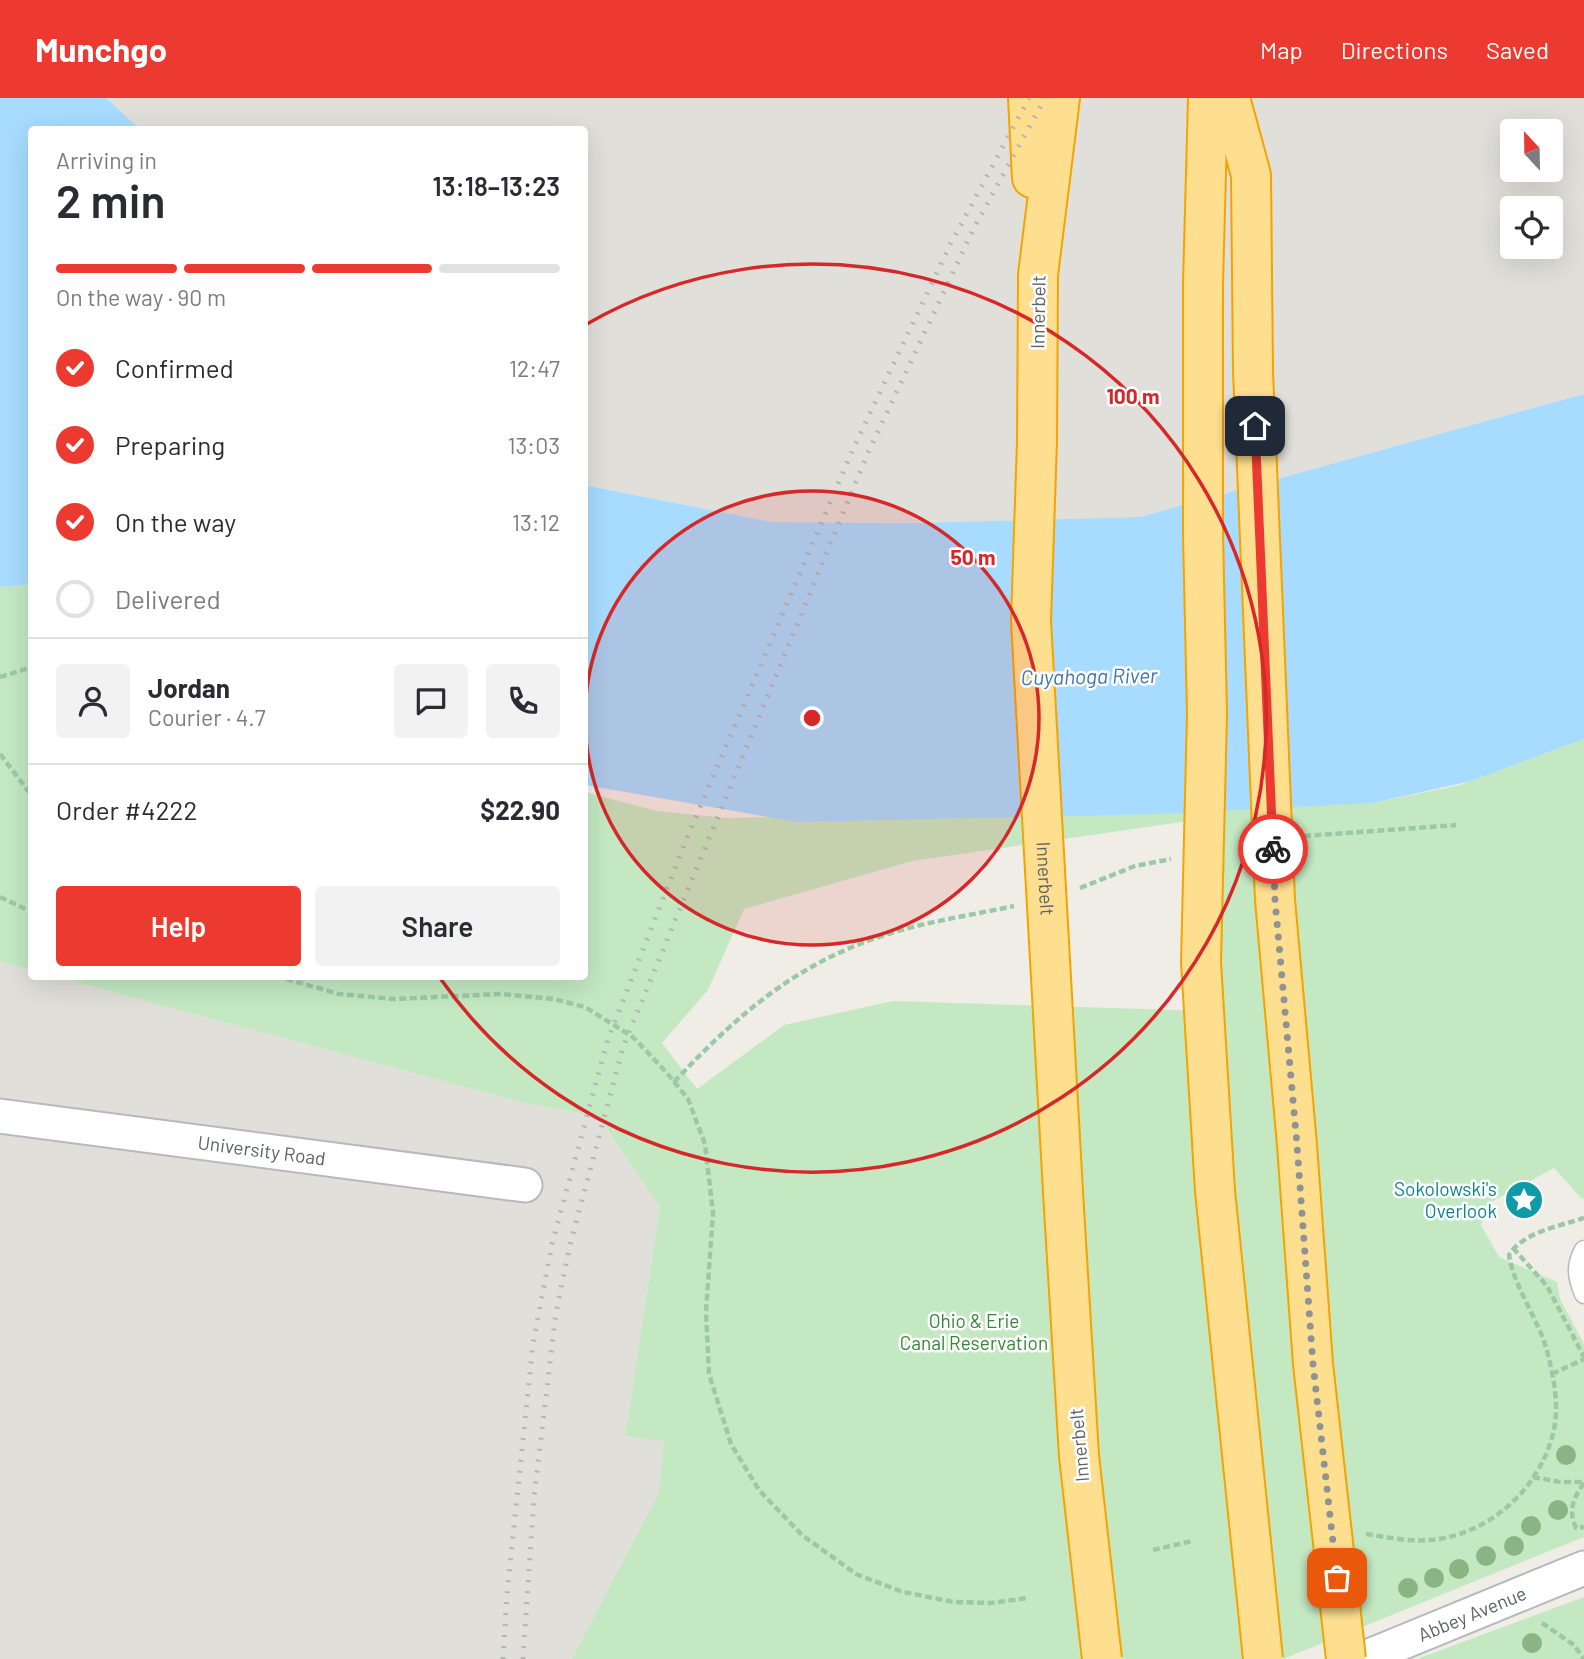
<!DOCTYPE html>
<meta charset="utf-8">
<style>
:root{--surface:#fff;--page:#f2f2f3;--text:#2b2b33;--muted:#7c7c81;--line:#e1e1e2;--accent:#ec3a30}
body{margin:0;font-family:Barlow,sans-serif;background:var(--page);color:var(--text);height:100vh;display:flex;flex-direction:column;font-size:26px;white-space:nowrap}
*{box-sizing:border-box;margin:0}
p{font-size:23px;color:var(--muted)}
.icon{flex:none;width:38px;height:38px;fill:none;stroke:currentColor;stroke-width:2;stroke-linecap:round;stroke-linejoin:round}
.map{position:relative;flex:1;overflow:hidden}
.side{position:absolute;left:28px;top:28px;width:560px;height:854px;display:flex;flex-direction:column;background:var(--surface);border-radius:7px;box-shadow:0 7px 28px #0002}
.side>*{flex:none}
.needle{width:46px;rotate:338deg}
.fabs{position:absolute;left:1500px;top:21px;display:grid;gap:14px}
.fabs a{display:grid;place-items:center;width:63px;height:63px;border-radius:7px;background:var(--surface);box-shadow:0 7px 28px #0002;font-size:35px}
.pin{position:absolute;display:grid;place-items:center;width:60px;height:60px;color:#fff;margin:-30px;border-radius:14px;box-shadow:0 4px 10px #0006}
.courier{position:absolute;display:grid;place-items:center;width:70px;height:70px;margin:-35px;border:5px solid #ec3a30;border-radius:50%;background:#fff;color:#222;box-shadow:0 2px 9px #0007}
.overview em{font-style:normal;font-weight:600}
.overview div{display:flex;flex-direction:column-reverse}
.overview{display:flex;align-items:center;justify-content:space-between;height:119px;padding:0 28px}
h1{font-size:46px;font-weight:600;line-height:52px}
.bar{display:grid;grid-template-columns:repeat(4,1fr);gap:10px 7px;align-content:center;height:84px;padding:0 28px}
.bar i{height:9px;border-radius:5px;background:var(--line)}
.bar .current{background:var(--accent)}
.bar p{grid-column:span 4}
.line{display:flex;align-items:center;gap:18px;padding:0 28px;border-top:2px solid var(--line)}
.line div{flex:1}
.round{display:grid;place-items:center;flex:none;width:74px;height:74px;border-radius:7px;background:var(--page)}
ol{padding:0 28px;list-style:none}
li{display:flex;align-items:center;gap:21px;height:77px}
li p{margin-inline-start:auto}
li .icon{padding:7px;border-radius:50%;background:var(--accent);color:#fff;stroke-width:4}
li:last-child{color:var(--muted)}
li i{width:38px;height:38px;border:4px solid var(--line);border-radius:50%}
.action{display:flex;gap:14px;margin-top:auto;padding:14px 28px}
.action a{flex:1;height:80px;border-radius:7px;background:var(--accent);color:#fff;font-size:28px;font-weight:600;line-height:80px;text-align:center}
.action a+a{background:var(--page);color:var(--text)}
header{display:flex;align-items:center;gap:42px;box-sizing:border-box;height:98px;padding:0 35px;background:var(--accent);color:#fff}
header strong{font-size:33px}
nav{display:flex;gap:38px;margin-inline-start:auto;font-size:24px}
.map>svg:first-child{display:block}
</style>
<header>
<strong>Munchgo</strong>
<nav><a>Map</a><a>Directions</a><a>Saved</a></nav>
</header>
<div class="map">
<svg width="1584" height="1561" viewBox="0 0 1584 1561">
<rect width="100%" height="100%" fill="#f0ede6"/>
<path fill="#e1dfda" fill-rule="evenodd" d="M106 0H1584V296L1140 419 917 425 772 424 585 387 584 32 140 31ZM1512 33H1550V72H1512ZM1512 110H1550V149H1512Z
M0 863 31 872 32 878 57 879 521 1004 599 1019 660 1109 625 1337 664 1343 659 1394 572 1561H0Z"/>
<path fill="#c3e8c2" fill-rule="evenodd" d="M31 486V872L0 863V489Z
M1584 641V1100L1582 1101 1554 1070 1489 1105 1481 1127 1499 1159 1557 1184 1560 1201 1584 1246V1439L1283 1561H572L659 1394 664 1343 625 1338 660 1109 599 1019 521 1004 57 879 584 878 585 694 657 713 726 720 1373 705 1460 687ZM1202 721 1208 913 893 903 784 927 697 991 662 945 708 892 744 811 912 763Z
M1584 1499V1561H1417Z"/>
<path fill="#a7dbff" d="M0 0H106L140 31 32 32 31 486 0 489Z
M1584 296V641L1471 683 1373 705 1159 716 797 724 585 687 584 387 772 424 917 425 1140 419Z"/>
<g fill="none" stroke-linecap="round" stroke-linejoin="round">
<defs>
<path id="lane" d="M1584 1152C1575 1168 1577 1179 1584 1196"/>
<g id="street">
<path id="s1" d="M0 1018 525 1087"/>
<path id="s2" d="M1362 1561 1584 1470"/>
</g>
<path id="highway" d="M1028 0 1032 80
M1038 177 1060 0
M1063 1094 1079 1358"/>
</defs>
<use href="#lane" stroke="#b6b9bd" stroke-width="21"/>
<use href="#street" stroke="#b6b9bd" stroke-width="37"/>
<use href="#highway" stroke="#f6a300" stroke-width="42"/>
<path stroke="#9bc9a7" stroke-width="4.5" stroke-dasharray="7 3.5" stroke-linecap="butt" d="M0 579 32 569
M0 656 32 698
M1304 738 1456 727
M1080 790 1135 768 1171 761
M0 799 32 814
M276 878 339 896 394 901 501 896 554 901 585 909 633 939 667 975 688 1001 705 1046 713 1115 706 1214 709 1276 731 1346 759 1392 802 1437 856 1476 903 1494 954 1504 990 1505 1028 1500
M674 984C738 916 798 864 888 836 929 823 972 817 1014 808
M1513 1150 1547 1188 1584 1259
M1552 1276 1584 1261
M1533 1379 1560 1384H1584
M1584 1385C1573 1401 1568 1411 1576 1430L1584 1429
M1366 1436C1387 1439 1409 1444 1430 1442 1490 1437 1542 1389 1554 1331 1559 1308 1554 1280 1548 1257 1540 1222 1515 1193 1509 1157 1523 1134 1560 1128 1584 1120
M1153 1452 1192 1443
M1542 1525 1574 1547 1584 1561"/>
<use href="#lane" stroke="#fff" stroke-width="18"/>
<use href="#street" stroke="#fff" stroke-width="33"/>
<use href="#highway" stroke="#fedf8f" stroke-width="38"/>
<path stroke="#b4b5b6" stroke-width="5" stroke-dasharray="2 9" stroke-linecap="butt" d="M503 1561 507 1496 533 1246 552 1146 608 941 686 742 853 351 951 145 1029 0
M523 1561 534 1399 556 1214 570 1147 623 949 867 357 973 132 1045 0"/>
<defs>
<g id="highway-bridge">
<path d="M1208 0 1203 186V436L1207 616 1201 864 1215 1093 1263 1561"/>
<path d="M1230 0 1251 77 1253 273 1275 802 1297 1047 1313 1266 1346 1561"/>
<path id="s3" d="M1038 177 1037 343 1031 523 1063 1094"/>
<path d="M1079 1358 1102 1561"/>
</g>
</defs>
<use href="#highway-bridge" stroke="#f6a300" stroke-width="42" stroke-linecap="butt"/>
<use href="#highway-bridge" stroke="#fedf8f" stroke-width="38"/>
</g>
<g fill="#89b585">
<circle cx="1566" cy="1357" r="10"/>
<circle cx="1558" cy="1412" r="10"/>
<circle cx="1531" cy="1428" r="10"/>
<circle cx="1514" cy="1448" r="10"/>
<circle cx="1486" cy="1458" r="10"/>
<circle cx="1459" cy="1471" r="10"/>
<circle cx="1434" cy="1480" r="10"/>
<circle cx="1408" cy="1490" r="10"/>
<circle cx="1532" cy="1545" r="10"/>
</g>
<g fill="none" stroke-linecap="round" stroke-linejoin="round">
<path stroke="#909393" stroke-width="7" stroke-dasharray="0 12.6" d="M1273 751 1275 802 1297 1047 1313 1266 1337 1480"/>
<path stroke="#ec3a30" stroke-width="9" d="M1255 328 1273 751"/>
</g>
<circle cx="812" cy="620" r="227" fill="#d62828" fill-opacity=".12"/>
<g fill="none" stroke="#d62828" stroke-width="3.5">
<circle cx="812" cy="620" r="227"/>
<path d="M585 227A454 454 0 1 1 440 880"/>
</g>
<defs>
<symbol id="sight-disc" viewBox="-11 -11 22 22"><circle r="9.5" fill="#0f9aa8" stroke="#fff"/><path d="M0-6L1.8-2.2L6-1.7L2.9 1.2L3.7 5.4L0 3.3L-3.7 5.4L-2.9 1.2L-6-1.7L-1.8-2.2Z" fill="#fff"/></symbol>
</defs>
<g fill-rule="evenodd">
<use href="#sight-disc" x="1502" y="1080" width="44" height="44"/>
</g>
<g text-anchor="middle" stroke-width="5" stroke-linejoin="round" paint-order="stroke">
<g font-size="19" fill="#5d6266" stroke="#fff">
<text transform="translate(1038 214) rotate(-89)" y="7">Innerbelt</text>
<text dy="7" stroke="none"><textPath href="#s3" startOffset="604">Innerbelt</textPath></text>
<text dy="7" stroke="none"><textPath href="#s1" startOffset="264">University Road</textPath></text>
<text transform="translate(1079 1347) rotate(-95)" y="7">Innerbelt</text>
<text dy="7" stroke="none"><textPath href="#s2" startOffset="119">Abbey Avenue</textPath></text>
</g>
<g font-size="19" fill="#0d838f" stroke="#fff" text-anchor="end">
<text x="1497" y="1098">Sokolowski's<tspan x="1497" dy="22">Overlook</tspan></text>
</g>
<g font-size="19" fill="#348736" stroke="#fff">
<text x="974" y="1230">Ohio &amp; Erie<tspan x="974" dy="22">Canal Reservation</tspan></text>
</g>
<g font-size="21" font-style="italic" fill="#3e76ab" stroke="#fff">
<text transform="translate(1089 579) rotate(-1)" y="7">Cuyahoga River</text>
</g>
</g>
<circle cx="812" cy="620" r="10" fill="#d62828" stroke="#fff" stroke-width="3.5"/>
<g font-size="21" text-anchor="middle" font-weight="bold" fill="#d62828" stroke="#fff" stroke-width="5" stroke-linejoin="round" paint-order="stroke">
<text x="1133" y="306">100 m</text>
<text x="973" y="467">50 m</text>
</g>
</svg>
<div class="fabs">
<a><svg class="needle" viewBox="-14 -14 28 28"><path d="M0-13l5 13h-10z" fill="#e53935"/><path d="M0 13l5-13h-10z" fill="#7c7c81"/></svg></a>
<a><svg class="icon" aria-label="locate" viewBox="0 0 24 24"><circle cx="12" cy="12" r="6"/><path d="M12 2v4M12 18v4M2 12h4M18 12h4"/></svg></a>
</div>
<div class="pin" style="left:1337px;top:1480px;background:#ea580c"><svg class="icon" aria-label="bag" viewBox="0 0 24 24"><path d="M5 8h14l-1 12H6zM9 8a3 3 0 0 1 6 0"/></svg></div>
<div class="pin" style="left:1255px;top:328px;background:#1f2937"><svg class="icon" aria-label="home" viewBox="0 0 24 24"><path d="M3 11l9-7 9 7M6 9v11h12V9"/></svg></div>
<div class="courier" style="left:1273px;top:751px"><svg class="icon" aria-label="bike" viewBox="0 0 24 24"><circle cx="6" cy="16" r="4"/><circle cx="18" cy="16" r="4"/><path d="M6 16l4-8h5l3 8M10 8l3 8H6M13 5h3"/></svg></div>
<section class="side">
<div class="overview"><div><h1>2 min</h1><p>Arriving in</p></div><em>13:18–13:23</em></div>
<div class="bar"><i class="current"></i><i class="current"></i><i class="current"></i><i></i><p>On the way · 90 m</p></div>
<ol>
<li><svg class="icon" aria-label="check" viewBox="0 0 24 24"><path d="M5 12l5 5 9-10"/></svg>Confirmed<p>12:47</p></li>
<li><svg class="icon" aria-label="check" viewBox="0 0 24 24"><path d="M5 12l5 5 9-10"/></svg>Preparing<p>13:03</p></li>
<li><svg class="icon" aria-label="check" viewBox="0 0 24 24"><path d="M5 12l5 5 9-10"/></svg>On the way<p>13:12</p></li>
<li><i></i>Delivered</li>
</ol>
<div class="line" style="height:126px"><a class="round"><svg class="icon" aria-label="person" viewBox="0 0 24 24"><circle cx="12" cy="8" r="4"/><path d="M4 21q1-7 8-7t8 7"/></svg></a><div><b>Jordan</b><p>Courier · 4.7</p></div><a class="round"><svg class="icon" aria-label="chat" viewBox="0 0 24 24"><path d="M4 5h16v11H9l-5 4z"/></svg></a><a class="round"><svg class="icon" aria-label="phone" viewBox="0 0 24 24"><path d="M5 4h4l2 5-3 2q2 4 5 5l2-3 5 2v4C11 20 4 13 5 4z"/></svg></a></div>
<div class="line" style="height:91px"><div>Order #4222</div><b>$22.90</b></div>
<div class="action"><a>Help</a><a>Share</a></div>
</section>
</div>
